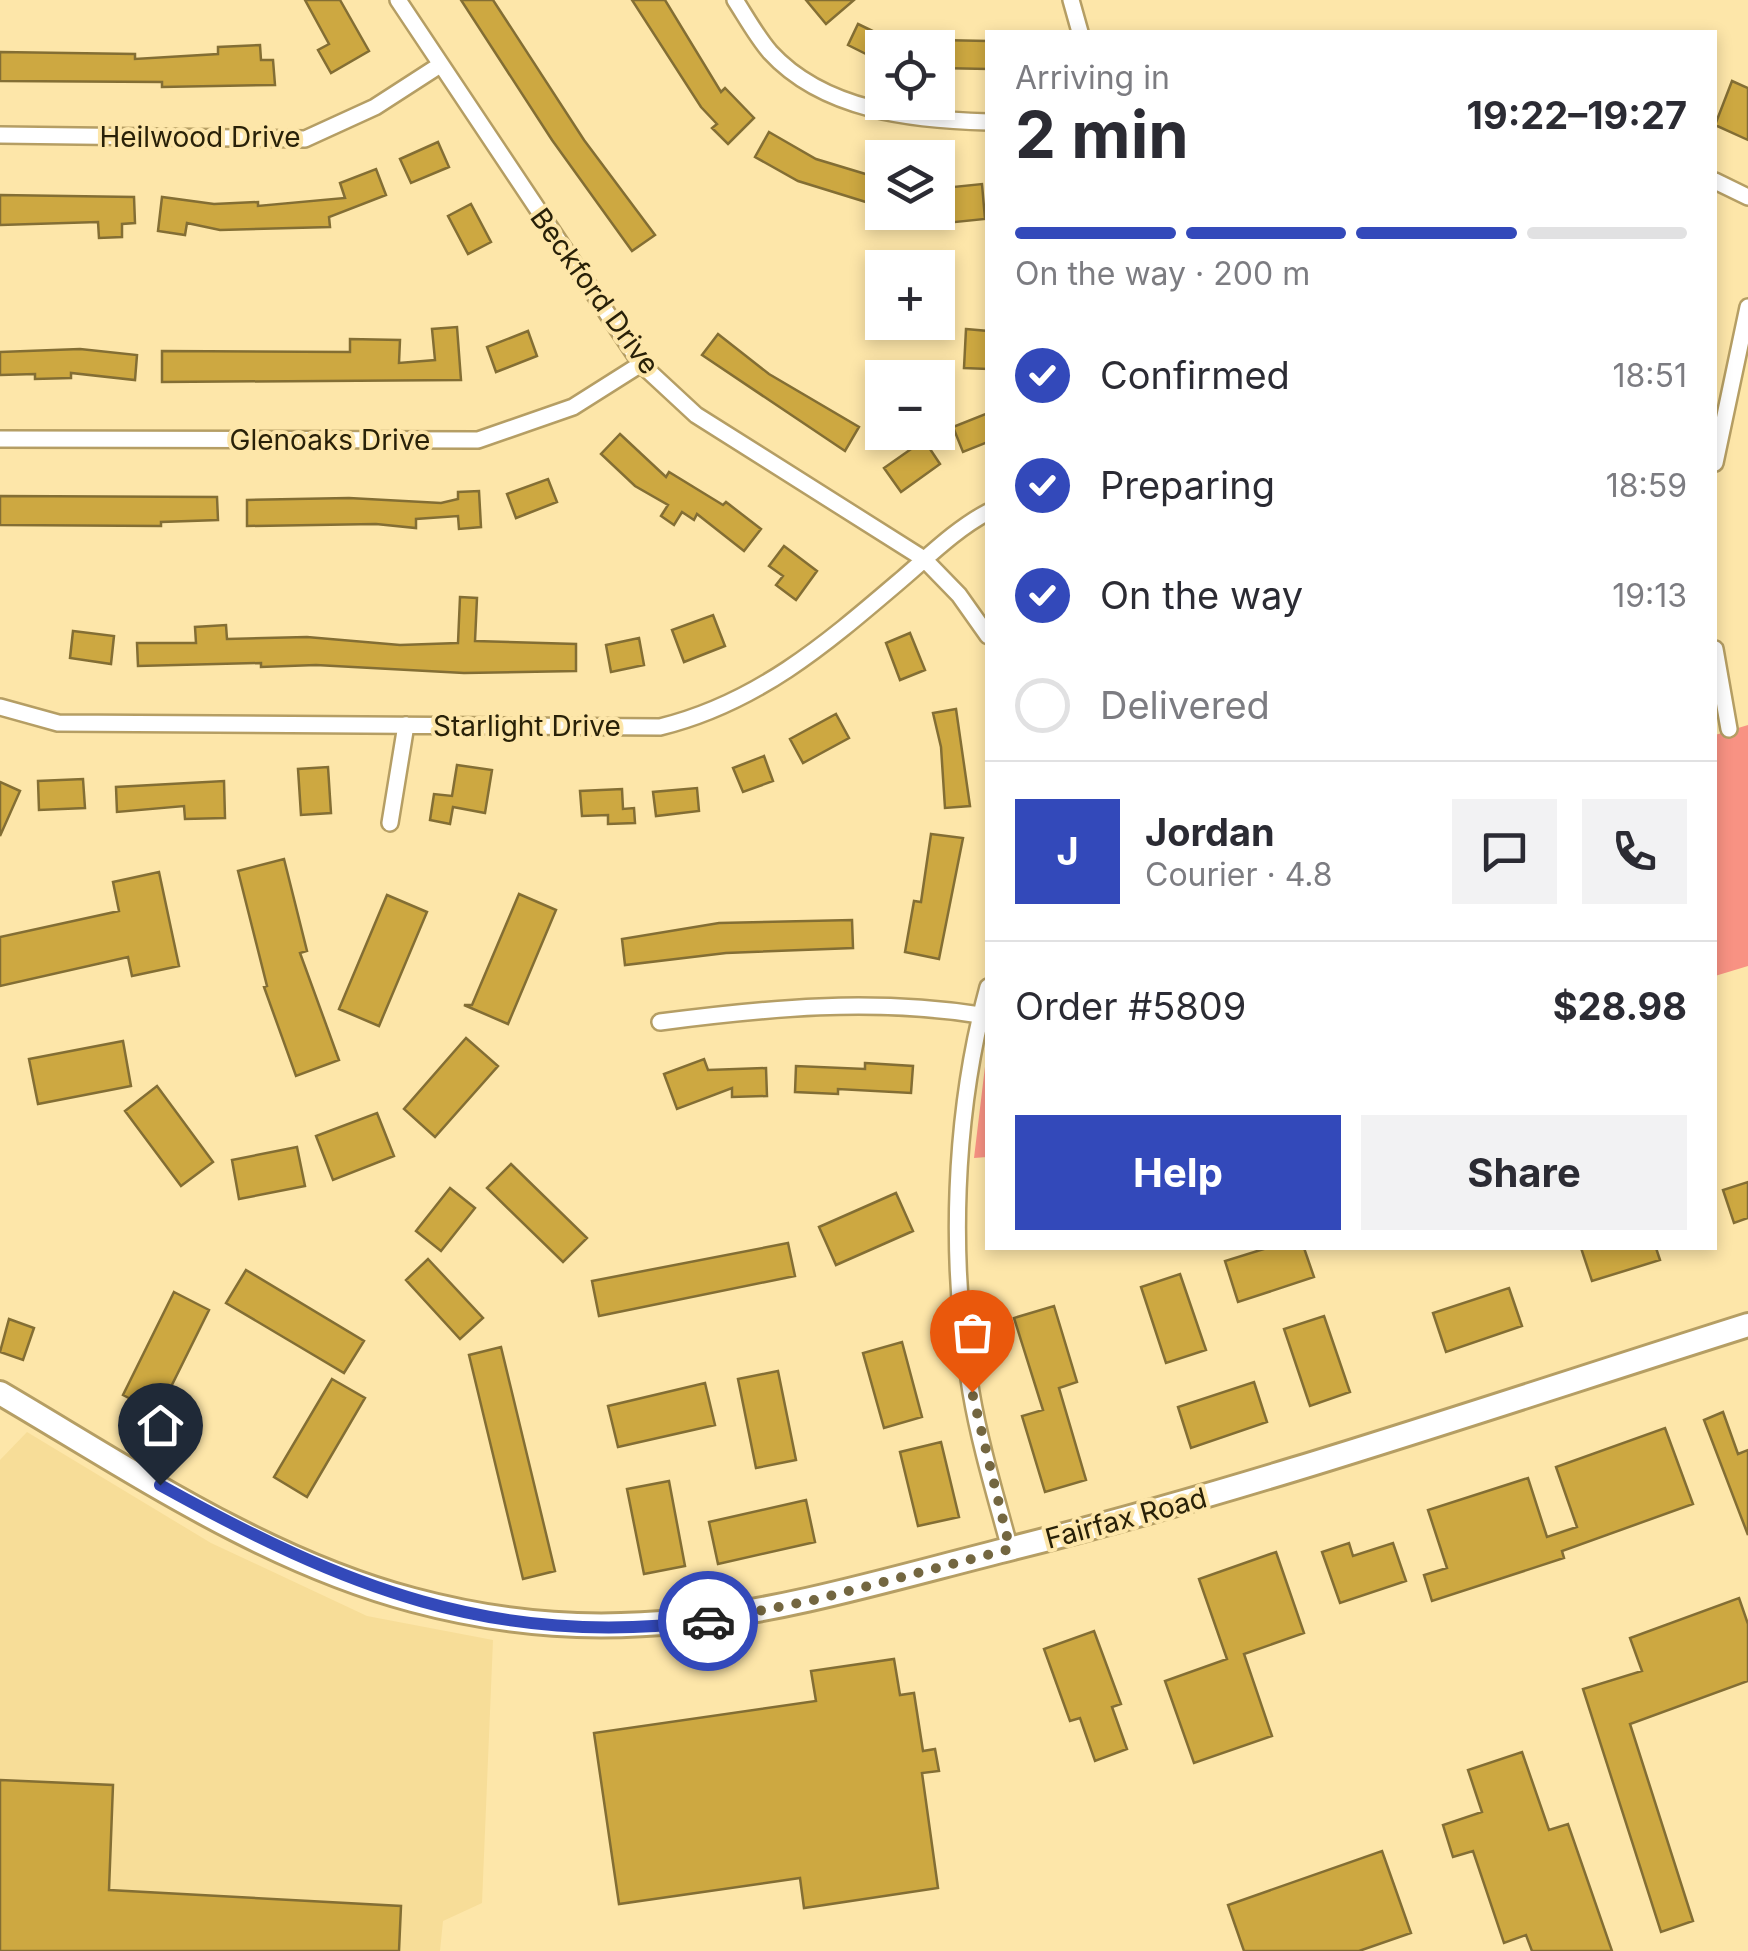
<!DOCTYPE html>
<meta charset="utf-8">
<style>
:root{--surface:#fff;--page:#f2f2f3;--text:#2b2b33;--muted:#7c7c81;--line:#e1e1e2;--accent:#3349ba}
body{margin:0;font-family:Inter,sans-serif;background:var(--page);color:var(--text);height:100vh;display:flex;flex-direction:column;font-size:38px;white-space:nowrap}
*{box-sizing:border-box;margin:0}
p{font-size:32px;color:var(--muted)}
.icon{flex:none;width:55px;height:55px;fill:none;stroke:currentColor;stroke-width:2;stroke-linecap:round;stroke-linejoin:round}
.map{position:relative;flex:1;overflow:hidden}
.panel{position:absolute;left:985px;top:30px;width:732px;height:1220px;display:flex;flex-direction:column;background:var(--surface);border-radius:0px;box-shadow:0 5px 15px #0003}
.panel>*{flex:none}
.controls{position:absolute;left:865px;top:30px;display:grid;gap:20px}
.controls a{display:grid;place-items:center;width:90px;height:90px;border-radius:0px;background:var(--surface);box-shadow:0 5px 15px #0003;font-size:50px}
.pin{position:absolute;display:grid;place-items:center;width:85px;height:85px;color:#fff;margin:-102px -42px;border-radius:50% 50% 50% 0;rotate:-45deg;box-shadow:0 0 10px #0007}
.pin .icon{rotate:45deg}
.courier{position:absolute;display:grid;place-items:center;width:100px;height:100px;margin:-50px;border:8px solid #3349ba;border-radius:50%;background:#fff;color:#222;box-shadow:0 2px 12px #0007}
.overview em{font-style:normal;font-weight:700}
.overview div{display:flex;flex-direction:column-reverse}
.overview{display:flex;align-items:center;justify-content:space-between;height:170px;padding:0 30px}
h1{font-size:65px;font-weight:700;line-height:75px}
.bar{display:grid;grid-template-columns:repeat(4,1fr);gap:15px 10px;align-content:center;height:120px;padding:0 30px}
.bar i{height:12px;border-radius:8px;background:var(--line)}
.bar .selected{background:var(--accent)}
.bar p{grid-column:span 4}
.line{display:flex;align-items:center;gap:25px;padding:0 30px;border-top:2px solid var(--line)}
.line div{flex:1}
.round{display:grid;place-items:center;flex:none;width:105px;height:105px;border-radius:0px;background:var(--page)}
ol{padding:0 30px;list-style:none}
li{display:flex;align-items:center;gap:30px;height:110px}
li p{margin-inline-start:auto}
li .icon{padding:10px;border-radius:50%;background:var(--accent);color:#fff;stroke-width:4}
li:last-child{color:var(--muted)}
li i{width:55px;height:55px;border:5px solid var(--line);border-radius:50%}
.primary-button{display:flex;gap:20px;margin-top:auto;padding:20px 30px}
.primary-button a{flex:1;height:115px;border-radius:0px;background:var(--accent);color:#fff;font-size:40px;font-weight:700;line-height:115px;text-align:center}
.primary-button a+a{background:var(--page);color:var(--text)}
.map>svg:first-child{display:block}
</style>
<div class="map">
<svg width="1748" height="1951" viewBox="0 0 1748 1951">
<rect width="100%" height="100%" fill="#fde6a9"/>
<path fill="#f7dd98" d="M27 1432 211 1543 367 1616 493 1640 482 1903 443 1921 440 1951H0V1460Z"/>
<path fill="#f89283" d="M1748 725V966L1715 976V735Z
M987 1050V1157L974 1158Z"/>
<path fill="#cda841" stroke="#836e34" stroke-width="2.5" d="M305 0H340L369 51 331 73 318 50 329 44Z
M461 0H493L584 140 655 235 632 251 552 140Z
M632 0H665L721 92 725 88 754 118 728 144 712 128 717 124 701 107Z
M806 0H854L826 24Z
M858 24 908 48H882V62L848 45Z
M938 40 988 41V69L938 68Z
M260 45 261 60H273L275 85 162 87V82L0 81V52L135 54V59L218 54V47Z
M1732 81 1748 88V140L1715 125Z
M769 132 816 159 882 179V207L798 181 755 157Z
M438 142 449 167 411 183 400 159Z
M376 169 386 195 329 217 330 227 220 230 187 223 185 235 158 231 162 197 214 204 258 202V206L345 198 340 183Z
M982 184 985 219 946 223 943 188Z
M0 195 134 197 135 223 122 224V237L99 238 98 222 0 225Z
M471 204 491 242 468 254 448 216Z
M457 327 461 380 162 382V351L350 352V339L400 340 399 363 435 360 432 329Z
M966 329 988 331V369L964 368Z
M528 331 537 356 496 372 487 347Z
M718 334 769 374 859 427 845 451 702 355Z
M80 349 137 355 135 380 71 373V378L35 379V374L0 375V352Z
M988 413V442L963 452 953 427Z
M620 434 666 477 669 472 723 505 726 502 761 529 744 551 697 514 694 520 682 512 674 525 661 516 668 505 635 486 601 454Z
M924 440 940 464 901 492 884 468Z
M548 479 557 502 516 518 507 494Z
M479 491 481 527 459 529 458 516 416 519V528L376 524 247 526V500L349 498 441 503 458 499V492Z
M0 496 217 497 218 520 161 522V526L0 525Z
M784 546 817 571 796 600 776 585 783 576 769 566Z
M460 597 477 598 475 641 576 644V671L464 673 316 665 261 667V663L138 666 137 643H196L195 627 226 625 227 639 307 637 400 645 458 643Z
M713 615 725 646 684 662 672 630Z
M73 631 114 636 111 664 70 658Z
M910 633 925 670 900 680 886 643Z
M639 638 644 665 611 672 606 645Z
M956 709 970 806 945 808 941 747 933 713Z
M836 714 849 738 803 763 790 739Z
M764 756 773 781 743 792 733 768Z
M457 765 492 770 485 813 453 807 450 824 430 820 434 794 452 796Z
M328 767 331 813 301 815 298 769Z
M83 779 85 808 39 810 38 781Z
M224 781 225 818 185 819 184 806 117 812 116 787Z
M0 782 20 791 0 836Z
M697 788 699 811 656 816 653 792Z
M622 789 623 809 634 808 635 823 608 824V815L582 816 580 791Z
M931 834 963 838 939 959 905 952 914 901 921 902Z
M284 859 307 951 300 953 339 1060 296 1076 264 987 267 986 238 871Z
M159 872 179 966 132 976 128 957 0 986V937L119 911 113 882Z
M519 894 556 910 508 1024 464 1005H472Z
M387 895 427 912 379 1026 339 1009Z
M852 920 853 948 726 953 625 965 622 939 719 923Z
M466 1038 498 1066 435 1137 404 1109Z
M123 1041 131 1086 38 1104 29 1059Z
M704 1059 708 1070 766 1068 767 1096 732 1097V1088L677 1109 664 1074Z
M865 1063 913 1066 911 1093 838 1089V1094L795 1092 796 1066 865 1069Z
M157 1086 213 1162 181 1186 125 1111Z
M377 1113 394 1156 333 1180 316 1136Z
M297 1147 305 1186 239 1199 232 1160Z
M511 1164 587 1238 563 1262 487 1188Z
M1748 1182V1218L1734 1223 1723 1190Z
M450 1188 475 1208 441 1251 416 1231Z
M896 1193 913 1231 836 1265 819 1227Z
M788 1243 795 1276 599 1316 592 1281Z
M1267 1248H1304L1314 1277 1238 1302 1225 1261Z
M1581 1248H1656L1660 1260 1592 1281Z
M428 1259 483 1318 460 1339 406 1280Z
M246 1270 364 1341 344 1373 226 1303Z
M1180 1274 1206 1350 1166 1363 1141 1287Z
M1509 1288 1522 1326 1446 1352 1433 1313Z
M174 1292 209 1310 158 1413 123 1395Z
M1054 1306 1077 1382 1059 1388 1086 1480 1045 1492 1022 1416 1043 1410 1014 1318Z
M1324 1316 1350 1392 1310 1406 1284 1329Z
M9 1319 34 1328 23 1360 0 1352Z
M902 1342 922 1417 884 1428 863 1353Z
M501 1347 555 1571 523 1579 469 1355Z
M778 1371 796 1460 756 1468 738 1379Z
M332 1379 365 1398 307 1497 274 1477Z
M1254 1382 1267 1422 1191 1448 1178 1407Z
M705 1383 715 1425 618 1447 608 1406Z
M1723 1412 1738 1454 1748 1450V1535L1704 1420Z
M1665 1428 1693 1504 1562 1551 1564 1558 1432 1601 1424 1575 1447 1568 1428 1510 1528 1478 1547 1537 1577 1527 1556 1467Z
M941 1442 959 1517 918 1526 900 1452Z
M669 1481 685 1566 644 1574 627 1489Z
M806 1500 815 1542 718 1564 709 1522Z
M1349 1543 1353 1556 1393 1543 1406 1581 1340 1603 1322 1552Z
M1276 1552 1304 1633 1244 1654 1272 1736 1194 1763 1165 1681 1227 1659 1199 1579Z
M1739 1598 1748 1624V1681L1630 1724 1693 1921 1661 1932 1583 1689 1642 1671 1630 1638Z
M1094 1631 1121 1704 1112 1707 1127 1749 1095 1761 1080 1718 1070 1721 1044 1649Z
M894 1659 900 1695 914 1693 923 1751 935 1749 939 1771 922 1773 938 1888 804 1908 800 1878 619 1904 594 1733 816 1701 811 1671Z
M1522 1752 1549 1830 1568 1824 1612 1951H1532L1526 1935 1504 1943 1473 1851 1453 1857 1443 1825 1482 1812 1468 1770Z
M0 1780 113 1785 109 1890 401 1906 399 1951H0Z
M1382 1851 1411 1933 1359 1951H1244L1228 1905Z"/>
<g fill="none" stroke-linecap="round" stroke-linejoin="round">
<defs>
<path id="street" d="M398 0 641 364 696 415 924 559 959 595 988 636
M735 0C746 17 757 37 770 52 824 111 913 120 988 122
M1071 0 1080 32
M0 135 305 139 375 107 440 65
M1715 181 1748 197
M0 439 478 440 573 407 641 364
M1715 463 1748 307
M1715 649 1729 729
M0 707 58 723 660 727C758 703 827 643 902 579 929 556 956 529 988 512
M390 823 406 725
M988 987C953 1116 949 1261 971 1392 980 1445 996 1497 1010 1549
M660 1022C768 1008 871 998 980 1015"/>
<path id="secondary" d="M0 1393C131 1470 265 1561 413 1600 637 1660 798 1602 1013 1548 1261 1486 1504 1402 1748 1325"/>
</defs>
<use href="#street" stroke="#b59e64" stroke-width="20"/>
<use href="#secondary" stroke="#b59e64" stroke-width="28"/>
<use href="#street" stroke="#fff" stroke-width="15"/>
<use href="#secondary" stroke="#fff" stroke-width="22"/>
</g>
<g fill="none" stroke-linecap="round" stroke-linejoin="round">
<path stroke="#736640" stroke-width="10" stroke-dasharray="0 18" d="M708 1621 814 1600 1010 1549 972 1392"/>
<path stroke="#3349ba" stroke-width="12" d="M160 1485C344 1587 492 1648 708 1621"/>
</g>
<g text-anchor="middle" stroke-width="8" stroke-linejoin="round" paint-order="stroke">
<g font-size="28" fill="#292108" stroke="#fde6a9">
<text x="200" y="147">Heilwood Drive</text>
<text transform="translate(595 291) rotate(54)" y="10">Beckford Drive</text>
<text x="330" y="450">Glenoaks Drive</text>
<text x="527" y="736">Starlight Drive</text>
<text transform="translate(1126 1518) rotate(-15)" y="10">Fairfax Road</text>
</g>
</g>
</svg>
<div class="controls">
<a><svg class="icon" aria-label="locate" viewBox="0 0 24 24"><circle cx="12" cy="12" r="6"/><path d="M12 2v4M12 18v4M2 12h4M18 12h4"/></svg></a>
<a><svg class="icon" aria-label="layers" viewBox="0 0 24 24"><path d="M12 4l9 5-9 5-9-5zM3 14l9 5 9-5"/></svg></a>
<a>+</a>
<a>−</a>
</div>
<div class="pin" style="left:972px;top:1392px;background:#ea580c"><svg class="icon" aria-label="bag" viewBox="0 0 24 24"><path d="M5 8h14l-1 12H6zM9 8a3 3 0 0 1 6 0"/></svg></div>
<div class="pin" style="left:160px;top:1485px;background:#1f2937"><svg class="icon" aria-label="home" viewBox="0 0 24 24"><path d="M3 11l9-7 9 7M6 9v11h12V9"/></svg></div>
<div class="courier" style="left:708px;top:1621px"><svg class="icon" aria-label="car" viewBox="0 0 24 24"><path d="M5 17H2v-5l4-1 3-4h7l3 4 3 1v5h-3M9 17h6M6 11h13"/><circle cx="7" cy="17" r="2"/><circle cx="17" cy="17" r="2"/></svg></div>
<section class="panel">
<div class="overview"><div><h1>2 min</h1><p>Arriving in</p></div><em>19:22–19:27</em></div>
<div class="bar"><i class="selected"></i><i class="selected"></i><i class="selected"></i><i></i><p>On the way · 200 m</p></div>
<ol>
<li><svg class="icon" aria-label="check" viewBox="0 0 24 24"><path d="M5 12l5 5 9-10"/></svg>Confirmed<p>18:51</p></li>
<li><svg class="icon" aria-label="check" viewBox="0 0 24 24"><path d="M5 12l5 5 9-10"/></svg>Preparing<p>18:59</p></li>
<li><svg class="icon" aria-label="check" viewBox="0 0 24 24"><path d="M5 12l5 5 9-10"/></svg>On the way<p>19:13</p></li>
<li><i></i>Delivered</li>
</ol>
<div class="line" style="height:180px"><b class="round" style="background:var(--accent);color:#fff">J</b><div><b>Jordan</b><p>Courier · 4.8</p></div><a class="round"><svg class="icon" aria-label="chat" viewBox="0 0 24 24"><path d="M4 5h16v11H9l-5 4z"/></svg></a><a class="round"><svg class="icon" aria-label="phone" viewBox="0 0 24 24"><path d="M5 4h4l2 5-3 2q2 4 5 5l2-3 5 2v4C11 20 4 13 5 4z"/></svg></a></div>
<div class="line" style="height:130px"><div>Order #5809</div><b>$28.98</b></div>
<div class="primary-button"><a>Help</a><a>Share</a></div>
</section>
</div>
